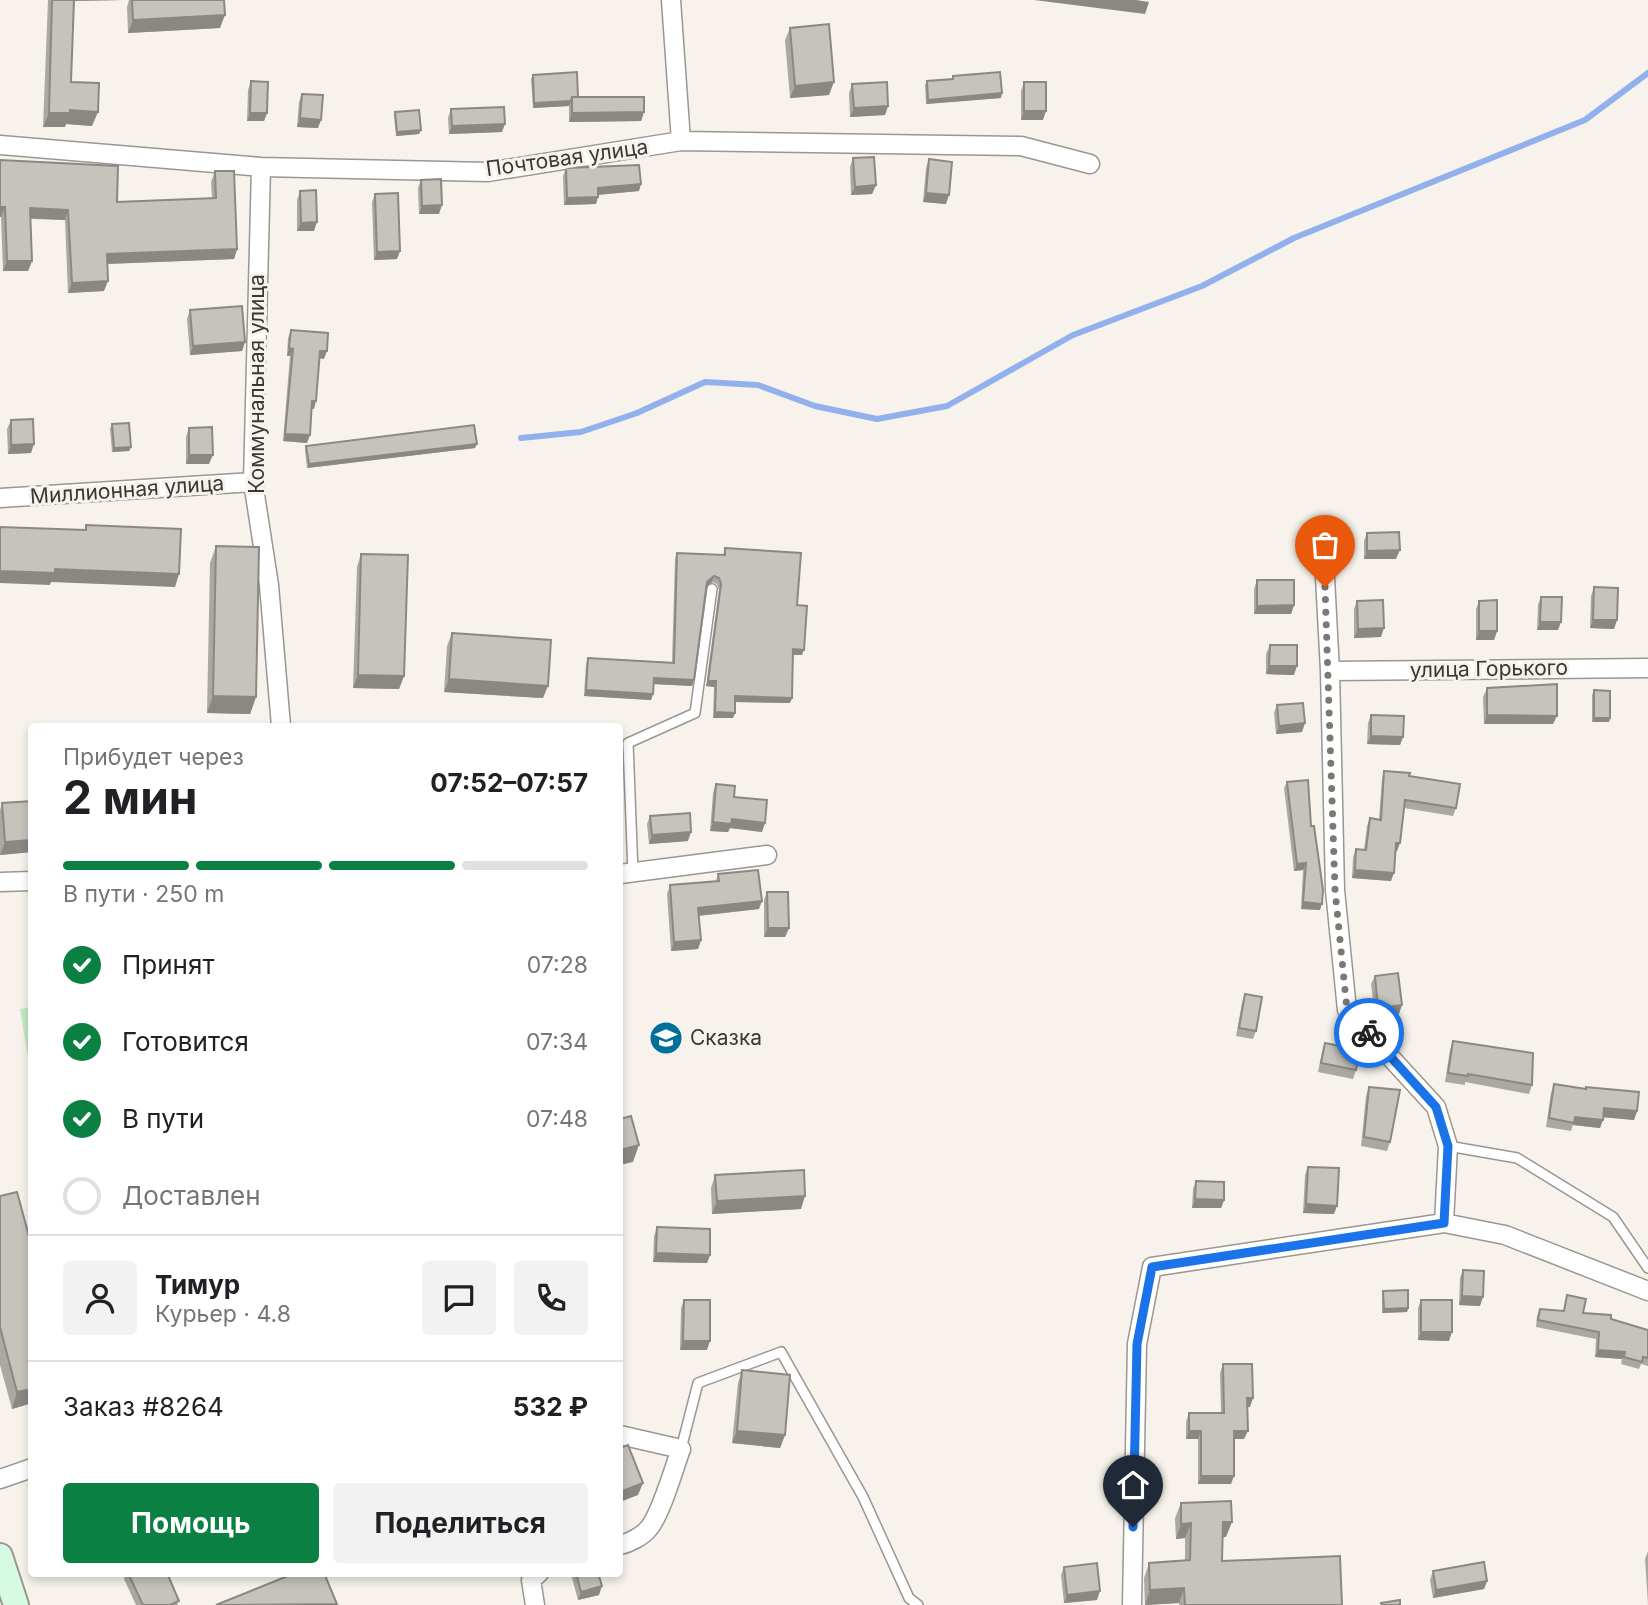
<!DOCTYPE html>
<html lang="ru">
<meta charset="utf-8">
<style>
:root{--surface:#fff;--page:#f2f2f2;--text:#202124;--muted:#757577;--line:#e0e0e0;--accent:#0b8043}
body{margin:0;font-family:Inter,sans-serif;background:var(--page);color:var(--text);height:100vh;display:flex;flex-direction:column;font-size:26px;white-space:nowrap}
*{box-sizing:border-box;margin:0}
p{font-size:23px;color:var(--muted)}
.icon{flex:none;width:38px;height:38px;fill:none;stroke:currentColor;stroke-width:2;stroke-linecap:round;stroke-linejoin:round}
.map{position:relative;flex:1;overflow:hidden}
.panel{position:absolute;left:28px;top:723px;width:595px;height:854px;display:flex;flex-direction:column;background:var(--surface);border-radius:7px;box-shadow:0 4px 10px #0003}
.panel>*{flex:none}
.pin{position:absolute;display:grid;place-items:center;width:60px;height:60px;color:#fff;margin:-72px -30px;border-radius:50% 50% 50% 0;rotate:-45deg;box-shadow:0 0 7px #0007}
.pin .icon{rotate:45deg}
.courier{position:absolute;display:grid;place-items:center;width:70px;height:70px;margin:-35px;border:5px solid #1a73e8;border-radius:50%;background:#fff;color:#222;box-shadow:0 2px 9px #0007}
.head em{font-style:normal;font-weight:700}
.head div{display:flex;flex-direction:column-reverse}
.head{display:flex;align-items:center;justify-content:space-between;height:119px;padding:0 35px}
h1{font-size:46px;font-weight:700;line-height:52px}
.bar{display:grid;grid-template-columns:repeat(4,1fr);gap:10px 7px;align-content:center;height:84px;padding:0 35px}
.bar i{height:9px;border-radius:5px;background:var(--line)}
.bar .current{background:var(--accent)}
.bar p{grid-column:span 4}
.line{display:flex;align-items:center;gap:18px;padding:0 35px;border-top:2px solid var(--line)}
.line div{flex:1}
.round{display:grid;place-items:center;flex:none;width:74px;height:74px;border-radius:7px;background:var(--page)}
ol{padding:0 35px;list-style:none}
li{display:flex;align-items:center;gap:21px;height:77px}
li p{margin-inline-start:auto}
li .icon{padding:7px;border-radius:50%;background:var(--accent);color:#fff;stroke-width:4}
li:last-child{color:var(--muted)}
li i{width:38px;height:38px;border:4px solid var(--line);border-radius:50%}
.button{display:flex;gap:14px;margin-top:auto;padding:14px 35px}
.button a{flex:1;height:80px;border-radius:7px;background:var(--accent);color:#fff;font-size:28px;font-weight:700;line-height:80px;text-align:center}
.button a+a{background:var(--page);color:var(--text)}
.map>svg:first-child{display:block}
</style>
<div class="map">
<svg width="1648" height="1605" viewBox="0 0 1648 1605">
<rect width="100%" height="100%" fill="#f7f3ec"/>
<path fill="#c4eac3" d="M31 1007H32L31 1075 20 1009Z"/>
<g fill="none" stroke-linecap="round" stroke-linejoin="round">
<path stroke="#92b1ec" stroke-width="6" d="M521 438 581 432 637 413 705 382 758 385 815 406 877 419 947 406 1073 335 1202 286 1294 238 1585 120 1648 73"/>
<defs>
<path id="lane" d="M633 873 628 743 695 713 712 589
M1448 1146 1517 1158 1613 1217 1648 1268
M681 1449 698 1383 781 1352 863 1497 909 1598 918 1605"/>
<path id="street" d="M671 0 681 141
M0 145 261 167 488 172 681 141 1021 146 1090 164
M261 167 253 482 269 585 281 726
M0 498 253 482
M1324 559 1330 671 1335 890 1347 1010 1436 1107 1448 1146 1444 1223
M1330 671 1648 668
M620 874 767 855
M0 882 32 881
M620 1435 681 1449C674 1468 661 1514 649 1528 643 1536 629 1543 620 1545
M0 1479 32 1468
M535 1605 531 1580 539 1573
M1132 1605 1137 1344 1152 1267 1444 1223 1505 1235 1648 1291"/>
<path id="secondary" d="M0 1556 16 1605"/>
</defs>
<use href="#lane" stroke="#9a9690" stroke-width="12"/>
<use href="#street" stroke="#9a9690" stroke-width="21"/>
<use href="#secondary" stroke="#9a9690" stroke-width="28"/>
<use href="#lane" stroke="#fff" stroke-width="9"/>
<use href="#street" stroke="#fff" stroke-width="18"/>
<use href="#secondary" stroke="#d6fae2" stroke-width="24"/>
</g>
<path fill="#aaa8a2" d="M48 0H123L74 1 71 82 92 126 66 124 65 127H43Z
M129 0H224L220 28 128 33 127 7Z
M790 28 829 95 790 98 785 40Z
M533 75 578 97 644 112 641 121 569 122V106L533 108 531 79Z
M953 76 1001 98 926 104 925 85 927 81 952 79Z
M251 81 267 113 264 121H247L248 90Z
M1024 82 1043 120H1021V91Z
M852 84 888 106 885 115 850 117 849 93Z
M302 94 318 128 297 127 299 102Z
M451 109 502 132 449 134 448 118Z
M395 112 421 130 419 134 396 136 394 116Z
M853 158 876 185 872 194 851 195 850 167Z
M929 159 946 204 923 202 926 168Z
M0 160 117 202 212 198 211 182 215 171 237 249 234 259 107 264 104 291 68 293 65 220 30 219 32 261 28 271H3L1 217H0Z
M566 168 639 191 598 195 596 204 564 205 563 176Z
M421 180 439 214H419L418 188Z
M300 191 314 231H297V200Z
M375 194 400 251 397 259 374 260 372 202Z
M190 310 245 342 242 351 190 355 187 319Z
M291 330 324 359 320 358 314 409H311L307 443 283 441 290 356H287L288 338Z
M11 420 31 453 8 454 7 429Z
M112 424 131 447 129 451 112 452 110 429Z
M189 428 209 464H186V437Z
M306 446 475 448 307 468 305 450Z
M1367 533 1396 559H1364V541Z
M216 546 256 697 250 714 207 713 210 563Z
M725 548 797 605 802 655H793L792 698 790 703 735 702V713L733 718H713L714 687 706 686 719 590 717 584 712 582 707 587 694 680 692 686 654 684 653 694 651 700 584 696 586 664 588 658 672 662 675 559 677 553 723 555Z
M361 554 404 676 399 689 353 688 357 567Z
M1257 580 1294 605 1291 614H1254V589Z
M1594 587 1614 629 1590 628 1591 596Z
M1541 597 1558 630H1537L1538 605Z
M1357 601 1381 637 1354 638V609Z
M1479 601 1497 631 1494 640H1476V609Z
M452 633 543 698 444 692 447 646Z
M1270 645 1294 675 1266 674V654Z
M1487 688 1553 724H1484L1483 697Z
M1594 690 1610 718 1609 722H1592V695Z
M1277 705 1302 732 1276 734 1274 713Z
M1371 715 1403 737 1400 745 1367 744 1368 723Z
M1384 771 1409 776 1456 808 1453 816 1404 808 1397 851H1395L1391 881 1352 878 1353 857 1356 849 1364 850 1367 826 1370 818 1379 819 1382 779Z
M1287 782 1311 826 1320 910 1301 909 1303 870 1294 871 1284 788Z
M716 784 734 797 762 832 730 828 728 832 710 831 713 793Z
M32 801V852L0 855V810L2 803Z
M650 816 688 841 649 844 647 824Z
M718 874 759 909 699 916 701 940 698 949 671 951 667 894 670 885 716 881Z
M767 892 789 928 785 937H764V900Z
M1375 976 1399 1014 1375 1016 1371 984Z
M1245 994 1256 1031 1253 1039 1236 1036 1242 1003Z
M1453 1041 1532 1085 1529 1094 1465 1082V1085L1445 1082 1450 1050Z
M1325 1043 1356 1070 1353 1079 1318 1072 1322 1052Z
M1554 1084 1637 1111 1634 1120 1603 1117 1600 1128 1573 1125 1571 1131 1546 1127 1551 1093Z
M1369 1087 1390 1142 1387 1151 1361 1146 1366 1096Z
M1308 1167 1334 1214 1303 1213 1305 1175Z
M715 1175 801 1209 712 1214 711 1188Z
M1196 1181 1224 1200 1221 1208H1192L1193 1189Z
M0 1196 32 1403 12 1409 0 1365Z
M657 1227 710 1255 707 1263 653 1262 654 1236Z
M1463 1270 1480 1306 1459 1305 1460 1278Z
M1383 1291 1408 1308 1407 1312 1382 1313V1295Z
M1567 1295 1583 1313 1648 1330V1366L1641 1364 1639 1369 1621 1364 1622 1359 1595 1357 1596 1339 1536 1327 1537 1316 1540 1309 1563 1311Z
M684 1300 707 1350H680L681 1308Z
M1421 1300 1449 1341 1418 1340V1308Z
M1223 1364 1250 1407H1247L1244 1439H1234L1231 1484H1198V1439H1186V1422L1189 1413H1221L1220 1373Z
M742 1370 785 1435 780 1448 732 1443 738 1383Z
M1181 1503 1226 1537H1223L1222 1561 1342 1605H1179V1603L1145 1605 1144 1578 1149 1563 1185 1560V1538L1176 1539 1175 1518Z
M1648 1551V1605L1645 1559Z
M1064 1567 1097 1600 1064 1603 1061 1575Z
M1433 1571 1487 1581 1484 1589 1433 1598 1430 1580Z
M126 1573H167L178 1605H136L124 1579Z
M598 1573 599 1595 578 1600 571 1574Z"/>
<path fill="#8b8884" d="M70 0H123L69 1Z
M1034 0H1136L1149 2 1145 14Z
M225 15 220 28 128 33 133 20Z
M834 82 829 95 790 98 795 86Z
M1002 93 1001 98 926 104 928 100Z
M571 101 569 106 533 108 534 103Z
M888 106 885 115 850 117 854 108Z
M70 110 98 112 92 126 66 124 65 127H43L49 113Z
M1024 111H1046L1043 120H1021Z
M644 112 641 121 569 122 572 113Z
M250 113H267L264 121H247Z
M300 118 321 120 318 128 297 127Z
M505 124 502 132 449 134 452 126Z
M421 130 419 134 396 136 397 132Z
M641 184 639 191 595 195 598 188Z
M876 185 872 194 851 195 855 187Z
M926 193 949 195 946 204 923 202Z
M598 197 596 204 564 205 567 198Z
M442 205 439 214H419L422 206Z
M0 207H5L1 217H0Z
M30 208 68 210 65 220 26 218Z
M317 222 314 231H297L301 223Z
M237 249 234 259 103 264 107 254Z
M400 251 397 259 374 260 377 252Z
M7 261H32L28 271H3Z
M108 281 104 291 68 293 72 283Z
M245 342 242 351 190 355 193 346Z
M289 348 293 349 290 356H287Z
M320 351H327L324 359 318 358Z
M312 401H316L314 409 309 408Z
M285 434 310 435 307 443 283 441Z
M34 444 31 453 8 454 11 445Z
M477 444 475 448 307 468 309 464Z
M131 447 129 451 112 452 114 448Z
M189 455H213L209 464H186Z
M1400 550 1396 559H1364L1367 551Z
M55 569 179 574 175 587 51 582 50 585 0 583V571Z
M714 576 712 582 705 588 707 582Z
M1294 605 1291 614H1254L1257 606Z
M1593 620H1617L1614 629 1590 628Z
M1540 622H1561L1558 630H1537Z
M1384 628 1381 637 1354 638 1358 629Z
M1479 631H1497L1494 640H1476Z
M793 649 804 650 802 655H791Z
M1269 666H1297L1294 675 1266 674Z
M358 675 404 676 399 689 353 688Z
M654 678 694 680 692 686 652 684Z
M449 679 548 686 543 698 444 692Z
M708 681H716L714 687 706 686Z
M586 690 653 694 651 700 584 696Z
M213 696 256 697 250 714 207 713Z
M735 696 792 698 790 703 733 702Z
M715 712 735 713 733 718H713Z
M1487 715 1557 716 1553 724H1484Z
M1594 718H1610L1609 722H1592Z
M1305 723 1302 732 1276 734 1279 726Z
M1371 736 1403 737 1400 745 1367 744Z
M732 819 765 823 762 832 730 828 728 832 710 831 713 822Z
M691 832 688 841 649 844 652 835Z
M32 840V852L0 855 5 842Z
M1396 843H1400L1397 851H1393Z
M1306 863 1303 870 1294 871 1297 864Z
M1355 870 1394 873 1391 881 1352 878Z
M762 901 759 909 695 916 698 908Z
M1303 902 1322 904 1320 910 1301 909Z
M768 928H789L785 937H764Z
M701 940 698 949 671 951 674 942Z
M1402 1005 1399 1014 1375 1016 1378 1008Z
M1604 1108 1637 1111 1634 1120 1601 1117Z
M1575 1117 1603 1120 1600 1128 1573 1125Z
M639 1145 633 1162 620 1165V1150Z
M805 1196 801 1209 712 1214 717 1201Z
M1195 1199 1224 1200 1221 1208H1192Z
M1306 1204 1337 1206 1334 1214 1303 1213Z
M656 1253 710 1255 707 1263 653 1262Z
M1462 1296 1483 1297 1480 1306 1459 1305Z
M1408 1308 1407 1312 1382 1313 1384 1309Z
M1421 1332H1452L1449 1341 1418 1340Z
M683 1341H710L707 1350H680Z
M1598 1350 1625 1352 1622 1359 1595 1357Z
M32 1389V1403L12 1409 17 1392Z
M1247 1398H1253L1250 1407H1244Z
M737 1431 785 1435 780 1448 732 1443Z
M1189 1431H1201L1198 1439H1186Z
M1234 1431H1248L1244 1439H1231Z
M1201 1476H1234L1231 1484H1198Z
M643 1483 638 1495 620 1502V1492Z
M1223 1522H1232L1226 1537 1217 1538Z
M1191 1523 1185 1538 1176 1539 1181 1524Z
M1487 1581 1484 1589 1433 1598 1436 1590Z
M602 1586 599 1595 578 1600 581 1592Z
M1184 1588 1179 1603 1145 1605 1150 1590Z
M1100 1591 1097 1600 1064 1603 1067 1595Z"/>
<path fill="#c6c3bc" stroke="#8b8884" stroke-width="2" d="M52 0H74L71 82 99 83 98 112 70 110V113H49Z
M132 0H224L225 15 133 20Z
M829 24 834 82 795 86 790 28Z
M577 72 578 97H572L571 101 534 103 533 75Z
M1000 72 1002 93 928 100 927 81 953 79V76Z
M251 81 268 82 267 113H250Z
M887 82 888 106 854 108 852 84Z
M1024 82H1046V111H1024Z
M302 94 323 95 321 120 300 118Z
M572 97H644V112L572 113Z
M504 107 505 124 452 126 451 109Z
M419 110 421 130 397 132 395 112Z
M874 157 876 185 855 187 853 158Z
M929 159 952 162 949 195 926 193Z
M0 160 118 166 117 202 216 198 215 171H234L237 249 107 254 108 281 72 283 68 210 30 208 32 261H7L5 207H0Z
M639 165 641 184 598 188V197L567 198 566 168Z
M441 179 442 205 422 206 421 180Z
M316 190 317 222 301 223 300 191Z
M398 193 400 251 377 252 375 194Z
M242 306 245 342 193 346 190 310Z
M291 330 328 333 327 351H320L316 401H312L310 435 285 434 293 349 289 348Z
M33 419 34 444 11 445V420Z
M129 423 131 447 114 448 112 424Z
M474 425 477 444 309 464 306 446Z
M212 427 213 455H189V428Z
M86 525 181 529 179 574 55 569V573L0 571V527L86 530Z
M1399 532 1400 550 1367 551V533Z
M216 546 259 547 256 697 213 696Z
M725 548 801 553 797 605 807 606 804 650 793 649 792 698 735 696V713L715 712 716 681H708L721 584 719 578 714 576 707 582 694 680 654 678 653 694 586 690 588 658 674 663 677 553 725 555Z
M361 554 408 555 404 676 358 675Z
M1257 580H1294V605L1257 606Z
M1594 587 1618 588 1617 620H1593Z
M1541 597H1562L1561 622H1540Z
M1383 600 1384 628 1358 629 1357 601Z
M1497 600V631H1479V601Z
M452 633 551 640 548 686 449 679Z
M1270 645H1297V666H1269Z
M1557 684V716L1487 715V688Z
M1594 690 1610 691V718H1594Z
M1303 703 1305 723 1279 726 1277 705Z
M1371 715 1404 716 1403 737 1371 736Z
M1384 771 1410 773 1409 776 1460 784 1456 808 1405 800 1400 843H1396L1394 873 1355 870 1356 849 1366 850 1370 818 1381 820Z
M1308 780 1311 826H1314L1323 890 1322 904 1303 902 1306 863 1297 864 1287 782Z
M716 784 735 786 734 797 767 800 765 823 732 819 731 824 713 822Z
M32 801V840L5 842 2 803Z
M690 813 691 832 652 835 650 816Z
M758 870 762 901 698 908 701 940 674 942 670 885 719 881 718 874Z
M767 892H788L789 928H768Z
M1398 973 1402 1005 1378 1008 1375 976Z
M1245 994 1262 997 1256 1031 1239 1028Z
M1453 1041 1533 1053 1532 1085 1468 1074V1076L1448 1073Z
M1325 1043 1360 1050 1356 1070 1321 1063Z
M1554 1084 1586 1089V1087L1639 1092 1637 1111 1604 1108 1603 1120 1575 1117 1574 1123 1549 1118Z
M1369 1087 1400 1090 1390 1142 1364 1137Z
M631 1116 639 1145 620 1150V1119Z
M1308 1167 1339 1168 1337 1206 1306 1204Z
M804 1170 805 1196 717 1201 715 1175Z
M1196 1181 1224 1182V1200L1195 1199Z
M17 1192 32 1247V1389L17 1392 0 1327V1196Z
M657 1227 710 1229V1255L656 1253Z
M1463 1270 1484 1271 1483 1297 1462 1296Z
M1408 1290V1308L1384 1309 1383 1291Z
M1567 1295 1586 1299 1583 1313 1611 1315V1319L1648 1330V1358L1643 1357 1642 1362 1624 1357 1625 1352 1598 1350 1599 1332 1538 1320 1540 1309 1564 1311Z
M684 1300H710V1341H683Z
M1421 1300H1452V1332H1421Z
M1223 1364H1252L1253 1398H1247L1248 1431H1234V1476H1201V1431H1189V1413H1224Z
M742 1370 790 1375 785 1435 737 1431Z
M628 1445 643 1483 620 1492V1448Z
M1231 1501 1232 1522H1223L1222 1561 1340 1556 1342 1605H1185L1184 1588 1150 1590 1149 1563 1190 1560 1191 1523 1181 1524V1503Z
M1484 1562 1487 1581 1436 1590 1433 1571Z
M1097 1563 1100 1591 1067 1595 1064 1567Z
M128 1573H167L179 1601 170 1605H143Z
M295 1573H324L337 1604 216 1605Z
M576 1573H598L602 1586 581 1592Z
M1400 1600V1605H1382L1381 1603Z"/>
<g fill="none" stroke-linecap="round" stroke-linejoin="round">
<path stroke="#7c7975" stroke-width="7" stroke-dasharray="0 12.6" d="M1325 587 1335 890 1347 1010 1369 1033"/>
<path stroke="#1a73e8" stroke-width="9" d="M1133 1527 1137 1344 1152 1267 1444 1223 1448 1146 1436 1107 1369 1033"/>
</g>
<defs>
<symbol id="school-disc" viewBox="-11 -11 22 22"><circle r="9.5" fill="#00709b" stroke="#f7f3ec"/><path d="M0-5L7-2L0 1L-7-2ZM-4 1L0 2.5L4 1V4Q0 6-4 4Z" fill="#fff"/></symbol>
</defs>
<g fill-rule="evenodd">
<use href="#school-disc" x="647" y="1019" width="38" height="38"/>
</g>
<g text-anchor="middle" stroke-width="6" stroke-linejoin="round" paint-order="stroke">
<g font-size="21" fill="#393835" stroke="#f7f3ec">
<text transform="translate(567 158) rotate(-8)" y="7">Почтовая улица</text>
<text transform="translate(257 384) rotate(-90)" y="7">Коммунальная улица</text>
<text transform="translate(127 490) rotate(-4)" y="7">Миллионная улица</text>
<text transform="translate(1489 669) rotate(-1)" y="7">улица Горького</text>
</g>
<g font-size="21" fill="#393835" stroke="#f7f3ec" text-anchor="start">
<text x="690" y="1045">Сказка</text>
</g>
</g>
</svg>
<div class="pin" style="left:1325px;top:587px;background:#ea580c"><svg class="icon" aria-label="bag" viewBox="0 0 24 24"><path d="M5 8h14l-1 12H6zM9 8a3 3 0 0 1 6 0"/></svg></div>
<div class="pin" style="left:1133px;top:1527px;background:#1f2937"><svg class="icon" aria-label="home" viewBox="0 0 24 24"><path d="M3 11l9-7 9 7M6 9v11h12V9"/></svg></div>
<div class="courier" style="left:1369px;top:1033px"><svg class="icon" aria-label="bike" viewBox="0 0 24 24"><circle cx="6" cy="16" r="4"/><circle cx="18" cy="16" r="4"/><path d="M6 16l4-8h5l3 8M10 8l3 8H6M13 5h3"/></svg></div>
<section class="panel">
<div class="head"><div><h1>2 мин</h1><p>Прибудет через</p></div><em>07:52–07:57</em></div>
<div class="bar"><i class="current"></i><i class="current"></i><i class="current"></i><i></i><p>В пути · 250 m</p></div>
<ol>
<li><svg class="icon" aria-label="check" viewBox="0 0 24 24"><path d="M5 12l5 5 9-10"/></svg>Принят<p>07:28</p></li>
<li><svg class="icon" aria-label="check" viewBox="0 0 24 24"><path d="M5 12l5 5 9-10"/></svg>Готовится<p>07:34</p></li>
<li><svg class="icon" aria-label="check" viewBox="0 0 24 24"><path d="M5 12l5 5 9-10"/></svg>В пути<p>07:48</p></li>
<li><i></i>Доставлен</li>
</ol>
<div class="line" style="height:126px"><a class="round"><svg class="icon" aria-label="person" viewBox="0 0 24 24"><circle cx="12" cy="8" r="4"/><path d="M4 21q1-7 8-7t8 7"/></svg></a><div><b>Тимур</b><p>Курьер · 4.8</p></div><a class="round"><svg class="icon" aria-label="chat" viewBox="0 0 24 24"><path d="M4 5h16v11H9l-5 4z"/></svg></a><a class="round"><svg class="icon" aria-label="phone" viewBox="0 0 24 24"><path d="M5 4h4l2 5-3 2q2 4 5 5l2-3 5 2v4C11 20 4 13 5 4z"/></svg></a></div>
<div class="line" style="height:91px"><div>Заказ #8264</div><b>532 ₽</b></div>
<div class="button"><a>Помощь</a><a>Поделиться</a></div>
</section>
</div>
